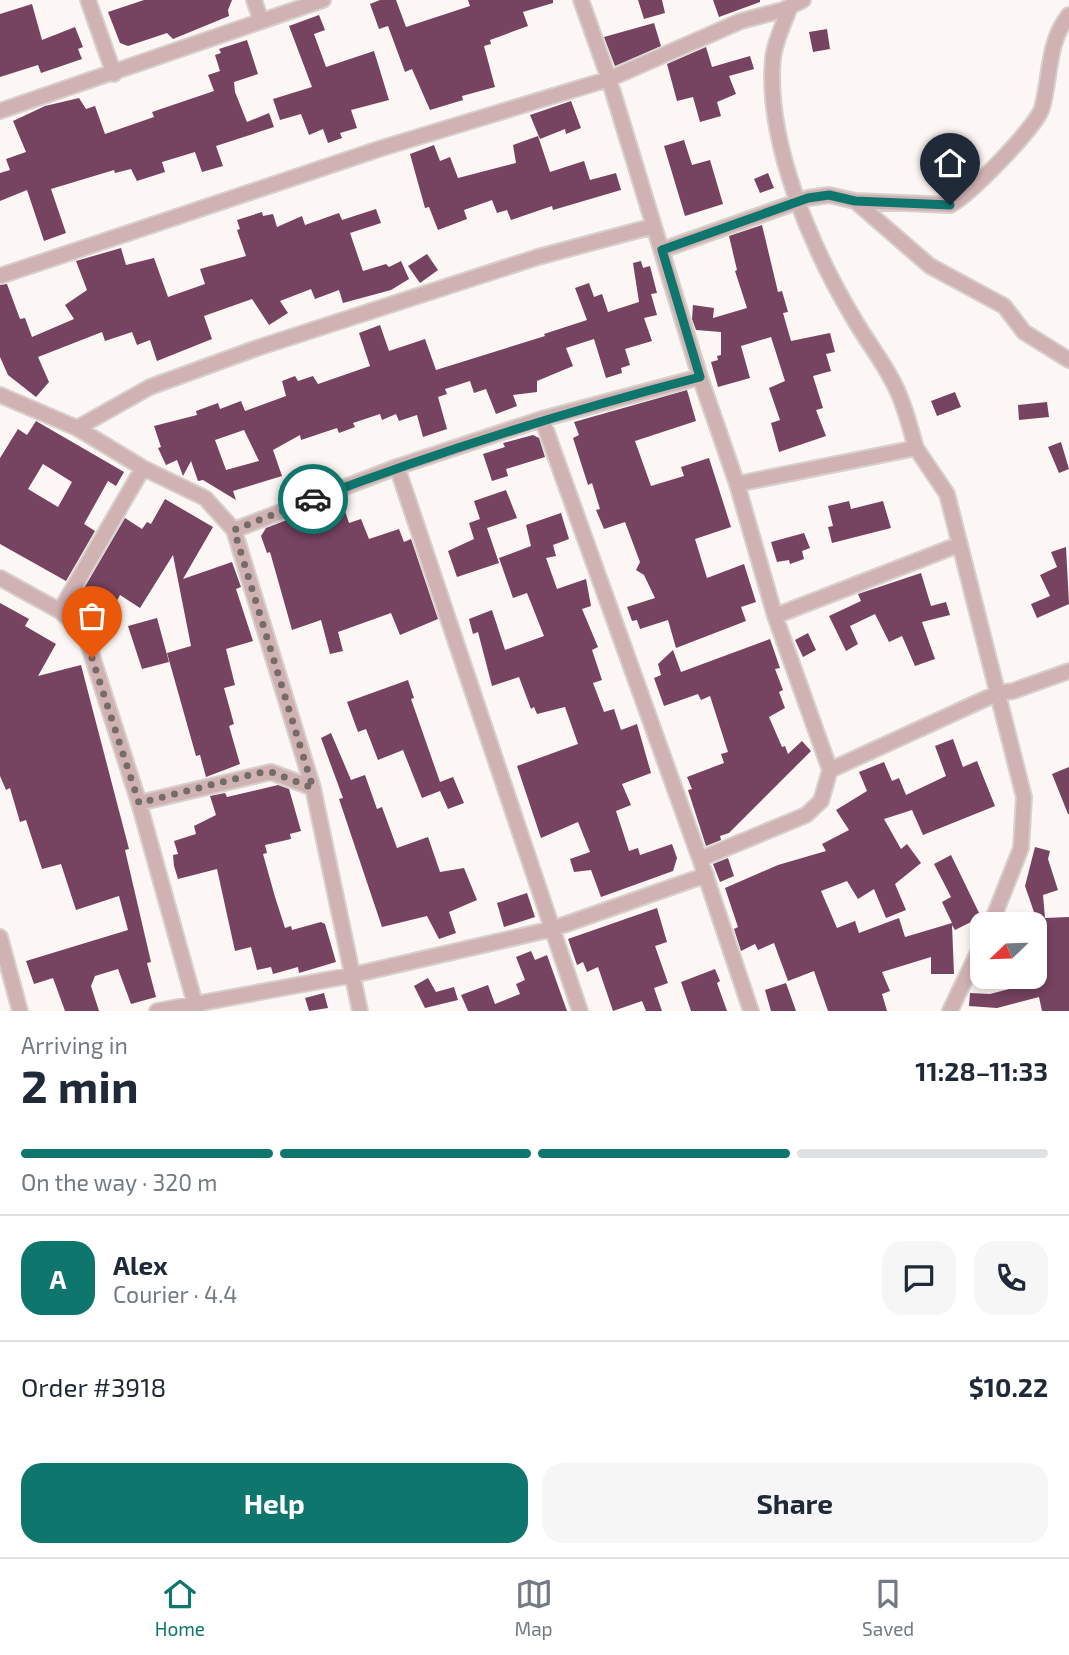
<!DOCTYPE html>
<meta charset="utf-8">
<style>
:root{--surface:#fff;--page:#f6f6f7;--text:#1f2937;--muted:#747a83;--line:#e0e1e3;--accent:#0f766e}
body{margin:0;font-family:"Exo 2",sans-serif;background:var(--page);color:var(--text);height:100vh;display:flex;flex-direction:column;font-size:26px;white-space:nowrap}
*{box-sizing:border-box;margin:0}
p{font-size:23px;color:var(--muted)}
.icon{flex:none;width:38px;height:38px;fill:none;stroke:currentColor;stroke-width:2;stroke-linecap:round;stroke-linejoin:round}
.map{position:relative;height:1011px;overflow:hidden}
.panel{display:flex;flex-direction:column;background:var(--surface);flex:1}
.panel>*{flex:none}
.needle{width:46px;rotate:247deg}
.buttons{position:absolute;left:970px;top:912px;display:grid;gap:14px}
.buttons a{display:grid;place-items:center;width:77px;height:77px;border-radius:14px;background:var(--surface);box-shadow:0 4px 10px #0003;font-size:35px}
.pin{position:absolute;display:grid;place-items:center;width:60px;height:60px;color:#fff;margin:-72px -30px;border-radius:50% 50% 50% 0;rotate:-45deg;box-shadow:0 0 7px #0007}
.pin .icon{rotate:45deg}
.courier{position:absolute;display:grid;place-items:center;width:70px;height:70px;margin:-35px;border:5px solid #0f766e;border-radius:50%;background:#fff;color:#222;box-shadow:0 2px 9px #0007}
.overview em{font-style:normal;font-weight:700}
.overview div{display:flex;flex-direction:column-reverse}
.overview{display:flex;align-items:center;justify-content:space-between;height:119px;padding:0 21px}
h1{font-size:46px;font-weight:700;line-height:52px}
.bar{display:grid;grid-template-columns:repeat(4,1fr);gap:10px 7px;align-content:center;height:84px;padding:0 21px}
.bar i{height:9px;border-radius:5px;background:var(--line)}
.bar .active{background:var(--accent)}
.bar p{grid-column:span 4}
.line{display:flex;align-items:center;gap:18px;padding:0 21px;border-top:2px solid var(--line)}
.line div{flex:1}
.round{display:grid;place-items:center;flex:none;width:74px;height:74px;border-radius:21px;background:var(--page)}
.cta{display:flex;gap:14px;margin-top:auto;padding:14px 21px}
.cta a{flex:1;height:80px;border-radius:21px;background:var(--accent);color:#fff;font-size:28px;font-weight:700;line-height:80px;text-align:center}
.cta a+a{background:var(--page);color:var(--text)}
.menu{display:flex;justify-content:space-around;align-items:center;height:98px;border-top:2px solid var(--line);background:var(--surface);font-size:19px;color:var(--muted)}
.menu a{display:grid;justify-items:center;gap:4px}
.menu .active{color:var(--accent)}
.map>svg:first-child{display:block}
</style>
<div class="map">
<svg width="1069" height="1011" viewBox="0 0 1069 1011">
<rect width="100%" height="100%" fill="#fcf6f4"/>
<path fill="#764360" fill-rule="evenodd" d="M144 0H232L228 10 229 16 173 39 167 33 128 46 120 43 108 12Z
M380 0H396L406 27 470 6 468 0H553V3L523 12 528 26 490 40 491 44 484 46 495 87 462 96 463 100 430 110 412 69 405 72 388 26 379 29 370 4Z
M638 0H662L665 13 644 19Z
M713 0H760V2L719 17Z
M32 4 42 40 75 27 83 47 78 49 82 59 41 73 38 65 0 77V14Z
M319 15 325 30 314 34 326 67 374 51 389 100 351 110 357 128 340 133 342 138 328 143 323 129 309 135 301 114 280 120 273 99 312 87 289 26Z
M654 23 661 46 615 66 604 37Z
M827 29 830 49 813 52 809 32Z
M247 40 258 74 234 82 235 92 247 122 269 113 274 127 216 146 223 166 202 172 195 152 162 162 165 172 137 181 131 169 115 173 114 170 51 189 66 233 44 241 27 190 0 201V173L10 170 6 159 26 152 13 121 45 106 79 98 86 109 95 106 105 134 154 117 152 112 214 91 208 75 220 71 215 55 221 53 219 49Z
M706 47 712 67 750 56 754 69 729 76 736 94 717 102 721 116 700 122 693 97 677 101 667 64Z
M571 101 581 128 566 134 565 129 540 139 530 115Z
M538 136 550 172 584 161 590 180 616 173 621 190 553 210 552 206 511 220 507 210 497 213 492 200 464 210 467 219 438 230 429 207 425 208 410 154 434 145 440 161 450 157 458 178 516 163 513 145Z
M684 140 692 165 710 160 723 204 685 216 664 146Z
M768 173 774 188 760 193 754 179Z
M376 209 381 223 350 233 363 271 386 264 389 267 401 261 409 279 391 290 343 303 339 290 315 299 311 289 280 301 288 313 269 325 252 299 204 316 212 339 157 361 150 340 137 345 132 332 105 341 102 332 38 357 49 382 36 397 8 375 0 357V285L7 284 20 319 25 318 32 337 74 319 65 305 87 290 76 261 121 248 126 265 154 258 168 297 205 284 200 269 246 256 237 230 240 229 237 220 262 212 263 216 273 214 277 227 302 216 305 225 339 213 342 220Z
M762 225 778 292 782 291 788 312 783 313 791 341 830 333 835 352 826 354 831 371 813 376 823 408 816 410 826 436 779 452 771 423 780 420 769 388 785 381 771 337 741 346 750 378 718 387 711 362 718 360 717 356 721 355V332L696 330 692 319 693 305 714 308 713 318 747 308 735 271 737 270 729 236Z
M427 254 438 270 420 283 408 266Z
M641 261 643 268 650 266 657 293 651 294 657 315 644 318 652 341 625 349 630 365 621 368 622 373 606 378 594 339 566 348 573 366 537 381V392L513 395 517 406 496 414 486 389 474 393 470 381 445 389 447 394 438 397 447 429 423 437 417 415 399 421 396 414 382 420 380 414 353 423 355 427 339 433 337 428 301 440 300 435 273 450 282 476 233 491 236 500 203 480 198 481 191 461 183 476 177 460 166 465 158 448 161 447 154 426 197 415 196 411 218 403 220 409 241 401 245 411 286 396 282 381 295 376 298 381 313 376 318 384 370 366 359 333 380 325 389 351 425 339 436 370 545 336 544 334 587 320 575 288 589 283 594 297 602 294 608 312 639 302 633 263ZM244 430 259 461 226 470 215 440Z
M687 390 696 421 635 441 651 486 684 476 681 467 709 458 731 527 695 539 707 578 744 564 756 602 741 607 746 621 676 648 668 620 640 629 637 620 632 621 627 607 655 598 644 575 636 570 640 562 625 522 604 529 596 510 600 509 592 483 588 485 573 438 579 435 574 422Z
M955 392 961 407 937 416 931 401Z
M1047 402 1049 417 1019 420 1018 405Z
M36 421 124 472 116 486 108 481 84 524 95 531 66 581 0 544V458L18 429 27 435ZM43 464 72 482 58 507 28 489Z
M533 435 539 438 545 457 506 469 508 476 492 481 483 454 505 447 503 443Z
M1061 442 1069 469 1059 473 1048 447Z
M506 490 517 518 487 528 499 563 457 577 448 551 474 539 469 523 480 519 474 501Z
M165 499 213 527 183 579 232 562 241 587 236 589 253 641 226 649 235 685 224 688 234 724 229 726 240 764 206 777 200 755 196 756 167 653 191 646 173 555 140 608 120 595 114 606 83 590 125 518 142 529 147 522 151 524Z
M341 499 349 523 361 519 369 539 399 529 404 542 411 539 438 619 400 635 391 613 338 632 343 651 330 654 321 620 292 630 270 552 267 553 261 536 266 528Z
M849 501 851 509 883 501 891 528 832 543 828 527 833 526 828 506Z
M561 513 569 539 553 545 556 556 546 558 557 589 586 579 591 606 582 609 598 647 592 650 602 680 593 683 604 712 614 709 621 730 637 724 651 773 622 784 631 805 616 811 629 851 638 848 640 855 672 844 677 858 673 871 601 897 591 870 574 872 570 859 590 852 578 822 541 838 517 766 578 744 565 707 537 714 534 707 531 709 519 677 492 686 478 632 473 634 469 619 492 610 505 650 544 636 527 593 513 598 499 558 531 546 526 525Z
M804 533 810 548 802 551 804 559 790 564 789 560 777 562 771 542Z
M1066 547 1069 604 1037 618 1031 604 1050 596 1040 575 1057 567 1051 552Z
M921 573 931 606 946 602 950 615 922 622 935 659 915 666 902 636 889 642 875 614 850 626 858 644 846 651 829 616 861 601 858 594Z
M0 603 29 619 25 626 56 644 38 676 81 665 129 849 125 850 151 962 147 963 156 997 131 1004 118 969 95 976 91 986 99 1011H65L53 978 34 984 26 961 128 930 119 896 76 910 61 864 42 869 26 820 20 822 10 788 6 790 0 776Z
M157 618 169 662 142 669 128 626Z
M808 633 816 650 803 657 795 640Z
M770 639 780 668 775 669 783 690 779 692 785 708 769 717 782 747 785 746 788 754 802 741 811 751 729 833 720 836 721 840 706 846 688 790 692 789 687 777 724 763 721 754 728 752 710 696 701 700 698 694 664 706 654 678 661 675 658 664 673 650 681 672Z
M408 680 414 698 411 699 440 782 453 777 464 803 448 809 440 791 422 798 403 750 378 760 366 729 358 732 347 702Z
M331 733 351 780 365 775 377 809 382 807 397 848 428 837 440 872 464 868 477 900 449 912 456 933 439 939 427 916 382 927 339 799 343 798 321 738Z
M953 739 963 767 977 761 995 806 923 835 912 810 884 819 901 849 907 844 921 863 895 884 906 910 886 918 874 889 858 899 847 881 821 891 837 928 855 921 859 933 899 918 905 937 952 923 942 902 951 897 934 864 951 855 981 917 955 930 952 925 954 974H931V957L882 972 890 991 882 994 887 1011H828L814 971 788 981 774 943 758 950 755 944 741 951 734 929 738 927 725 888 778 865 826 851 822 844 849 830 836 810 867 791 859 772 884 762 892 781 899 778 906 795 946 776 935 746Z
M1069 767V814H1068L1052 774Z
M278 785 289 789 301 831 290 834 291 839 265 845 267 853 263 854 275 897 285 928 291 926 292 930 321 922 325 924 336 962 299 973 298 967 273 974 271 967 257 970 251 947 235 951 217 869 178 879 174 866 173 855 178 854 174 841 196 834 194 826 216 815 210 796 225 793 227 797Z
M1035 847 1050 851 1048 859 1058 890 1043 895 1045 918 1069 917V1011H1042L1039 997 997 1008 969 1006 970 993 990 994 1017 987 1014 976H1034L1036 918 1025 886Z
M728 858 734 876 720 882 713 864Z
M527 893 535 917 504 927 497 903Z
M657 908 667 942 655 946 668 983 654 988 662 1011H646L642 1001 613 1011 598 967 587 972 583 962 577 965 568 939Z
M531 951 535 960 547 955 567 1011H468L461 995 488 985 495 1004 520 994 516 984 525 980 516 957Z
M715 969 720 981 717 983 727 1011H691L681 982Z
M428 978 436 992 454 987 458 1000 425 1008 414 986Z
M786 983 796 1011H771L765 990Z
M324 993 328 1008 309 1011 305 998Z"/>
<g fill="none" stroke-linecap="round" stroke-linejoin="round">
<defs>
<path id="street" d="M88 0 114 74
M254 0 261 21
M581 0 609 79 700 377 737 484 775 616 830 770 821 801 806 815 700 859
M790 7C784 23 775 41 773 58 765 141 812 249 854 319 869 345 889 369 900 397 907 414 911 431 916 448
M0 111 323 0
M855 201 930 266 1004 306 1024 332 1069 360
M662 250 808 198 829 195 855 201 950 205C969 196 1037 126 1042 108 1051 76 1047 42 1069 15
M0 276 382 148 609 79 741 21 783 10 803 0
M0 395 77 428 143 468 205 498 234 530 313 788 360 1011
M542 419 700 859 751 1011
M77 428 150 387 257 348 538 257 654 226
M397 467 580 1011
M737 484 916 448 947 494 1024 797 1021 848 991 924
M234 530 397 467 542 419 700 377
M0 578 60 611 85 634 139 803 197 1011
M60 611 143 468
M775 616 958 545
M830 770 998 693 1013 691 1069 671
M139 803 271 772 313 788
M0 937 20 1011
M157 1011 353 975 552 929 706 875
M950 1011 982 944"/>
</defs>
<use href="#street" stroke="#d7d0cd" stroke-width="18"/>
<use href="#street" stroke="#d1b2b3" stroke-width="14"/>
</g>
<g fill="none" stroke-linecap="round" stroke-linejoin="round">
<path stroke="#756c68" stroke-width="7" stroke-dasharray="0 12.6" d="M92 658 139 803 258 773 271 772 313 788 234 530 313 499"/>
<path stroke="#0f766e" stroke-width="9" d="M313 499C440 451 568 411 700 377L662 250 808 198 829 195 855 201 950 205"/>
</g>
</svg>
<div class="buttons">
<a><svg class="needle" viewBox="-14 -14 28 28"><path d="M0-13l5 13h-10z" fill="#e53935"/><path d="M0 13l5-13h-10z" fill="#747a83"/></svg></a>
</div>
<div class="pin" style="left:92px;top:658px;background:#ea580c"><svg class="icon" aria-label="bag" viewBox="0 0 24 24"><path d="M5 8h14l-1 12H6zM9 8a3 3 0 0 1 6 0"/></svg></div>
<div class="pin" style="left:950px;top:205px;background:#1f2937"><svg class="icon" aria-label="home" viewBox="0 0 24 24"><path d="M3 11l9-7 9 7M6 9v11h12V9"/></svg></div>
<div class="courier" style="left:313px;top:499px"><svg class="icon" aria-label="car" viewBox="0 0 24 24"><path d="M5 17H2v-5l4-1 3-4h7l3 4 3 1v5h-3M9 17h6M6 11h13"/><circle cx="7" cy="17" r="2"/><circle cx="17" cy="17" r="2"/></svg></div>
</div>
<section class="panel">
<div class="overview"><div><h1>2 min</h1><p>Arriving in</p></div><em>11:28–11:33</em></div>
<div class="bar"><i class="active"></i><i class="active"></i><i class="active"></i><i></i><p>On the way · 320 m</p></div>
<div class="line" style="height:126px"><b class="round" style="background:var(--accent);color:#fff">A</b><div><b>Alex</b><p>Courier · 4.4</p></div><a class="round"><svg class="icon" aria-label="chat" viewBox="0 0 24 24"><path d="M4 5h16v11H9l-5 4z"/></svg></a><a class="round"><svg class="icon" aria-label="phone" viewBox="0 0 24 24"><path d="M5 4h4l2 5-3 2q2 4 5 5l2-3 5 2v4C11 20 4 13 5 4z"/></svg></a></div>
<div class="line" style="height:91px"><div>Order #3918</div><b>$10.22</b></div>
<div class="cta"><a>Help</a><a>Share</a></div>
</section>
<nav class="menu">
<a class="active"><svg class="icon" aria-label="home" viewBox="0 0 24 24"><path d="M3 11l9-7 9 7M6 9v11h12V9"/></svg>Home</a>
<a><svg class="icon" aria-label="map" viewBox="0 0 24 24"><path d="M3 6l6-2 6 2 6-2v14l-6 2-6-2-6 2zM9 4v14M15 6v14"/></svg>Map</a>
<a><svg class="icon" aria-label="saved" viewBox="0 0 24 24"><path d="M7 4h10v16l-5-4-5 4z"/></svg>Saved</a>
</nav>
